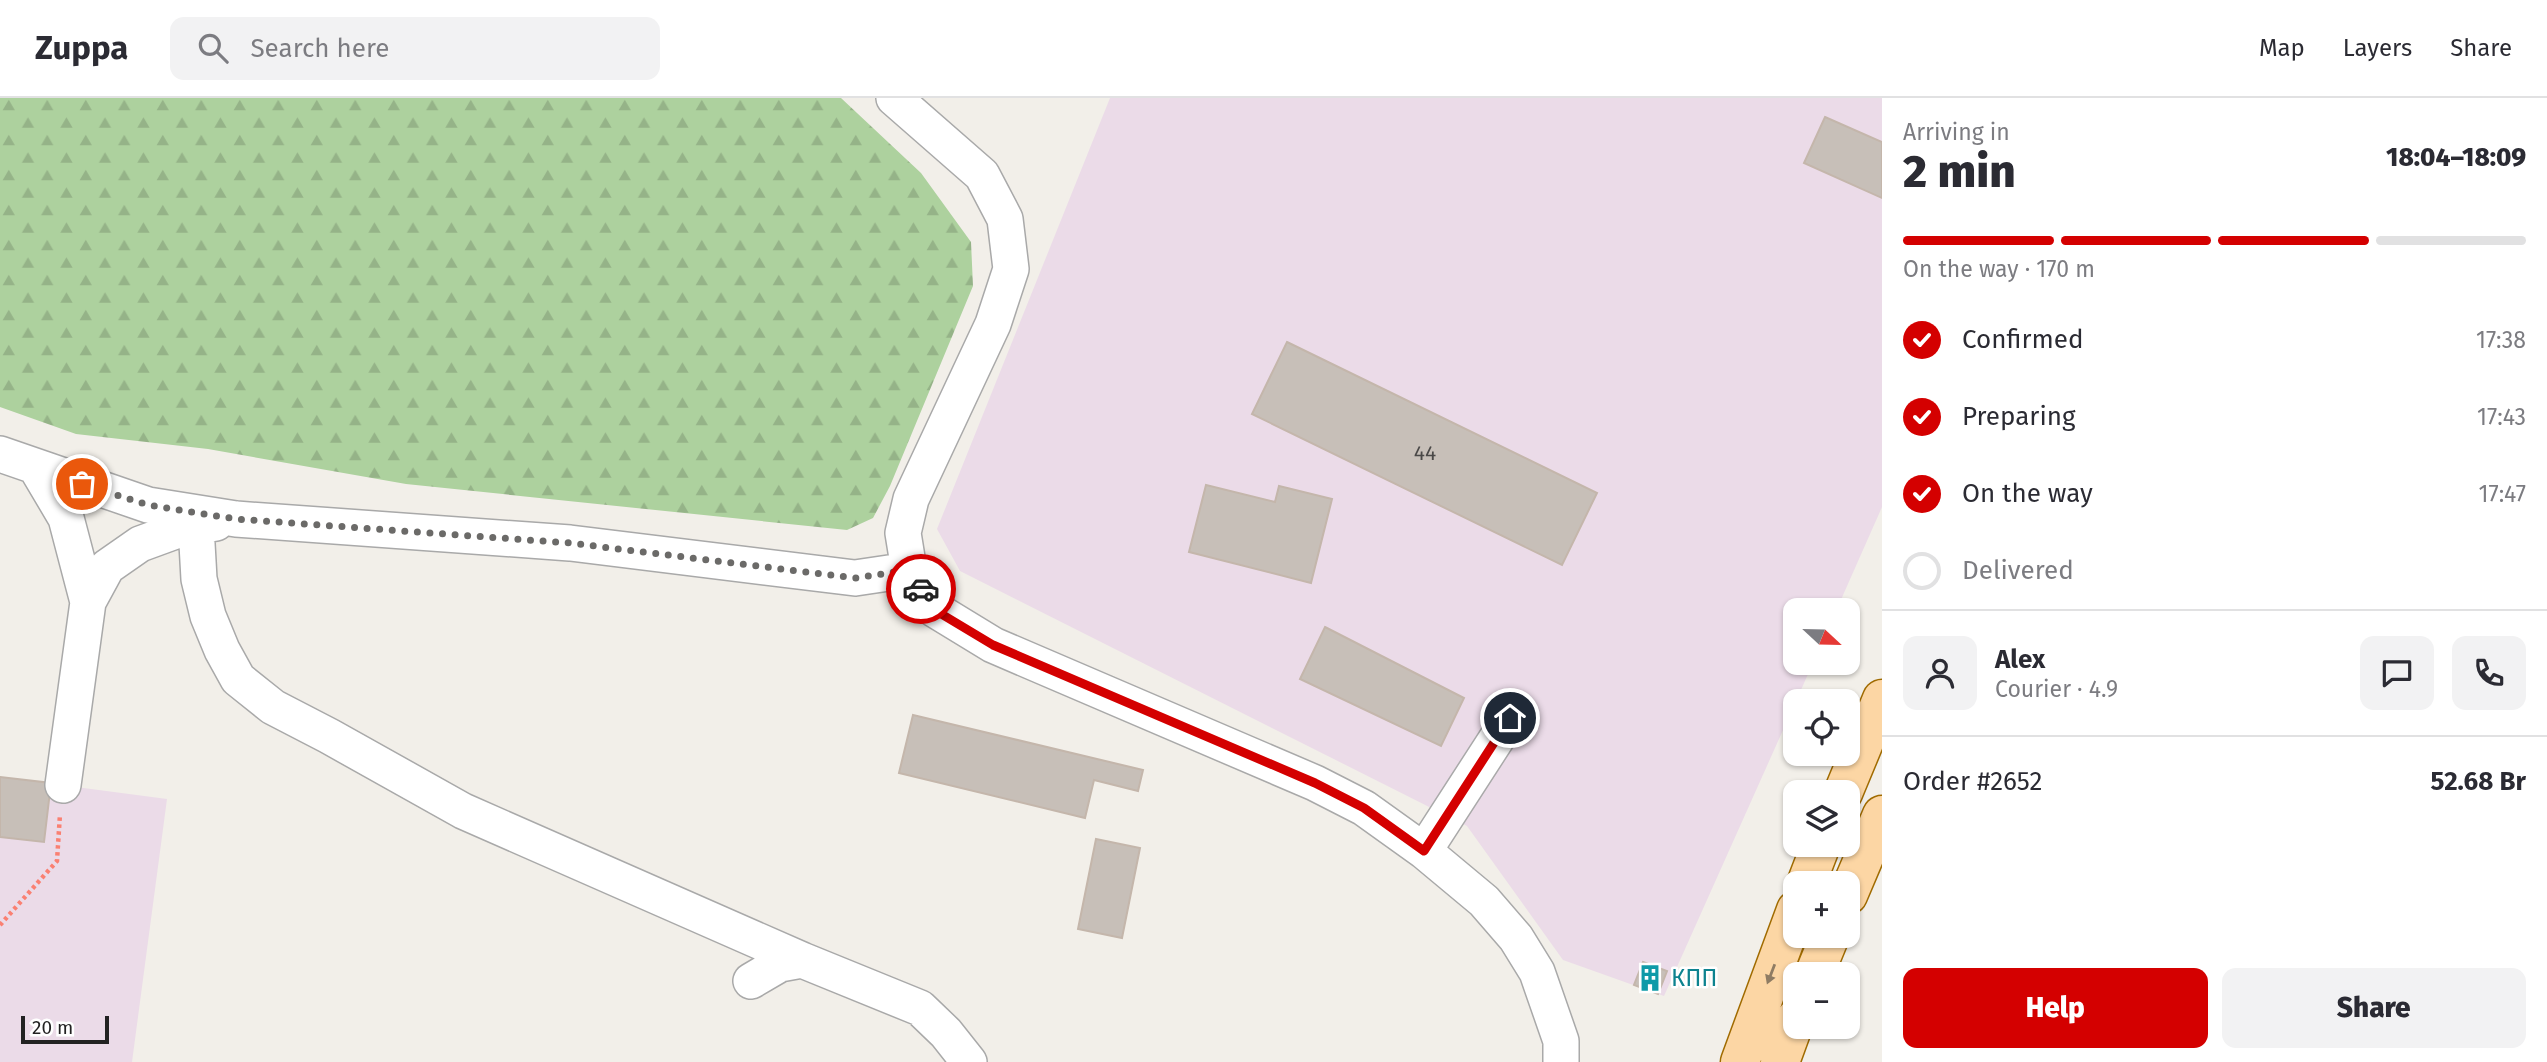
<!DOCTYPE html>
<meta charset="utf-8">
<style>
:root{--surface:#fff;--page:#f2f2f3;--text:#2b2b33;--muted:#7c7c81;--line:#e1e1e2;--accent:#d40000}
body{margin:0;font-family:"Fira Sans",sans-serif;background:var(--page);color:var(--text);height:100vh;display:flex;flex-direction:column;font-size:26px;white-space:nowrap}
*{box-sizing:border-box;margin:0}
p{font-size:23px;color:var(--muted)}
.icon{flex:none;width:38px;height:38px;fill:none;stroke:currentColor;stroke-width:2;stroke-linecap:round;stroke-linejoin:round}
.map{position:relative;flex:1;overflow:hidden}
.sheet{display:flex;flex-direction:column;background:var(--surface);width:665px}
.sheet>*{flex:none}
.needle{width:46px;rotate:112deg}
.controls{position:absolute;left:1783px;top:500px;display:grid;gap:14px}
.controls a{display:grid;place-items:center;width:77px;height:77px;border-radius:14px;background:var(--surface);box-shadow:0 2px 5px #0004;font-size:35px}
.scale{position:absolute;left:21px;bottom:18px;width:88px;box-sizing:border-box;padding-left:7px;border:4px solid #222;border-top:0;font-size:19px;line-height:24px;white-space:nowrap;color:#222;-webkit-text-stroke:5px #fff;paint-order:stroke}
.pin{position:absolute;display:grid;place-items:center;width:60px;height:60px;color:#fff;margin:-30px;border:4px solid #fff;border-radius:50%;box-shadow:0 2px 7px #0007}
.courier{position:absolute;display:grid;place-items:center;width:70px;height:70px;margin:-35px;border:5px solid #d40000;border-radius:50%;background:#fff;color:#222;box-shadow:0 2px 9px #0007}
.overview em{font-style:normal;font-weight:800}
.overview div{display:flex;flex-direction:column-reverse}
.overview{display:flex;align-items:center;justify-content:space-between;height:119px;padding:0 21px}
h1{font-size:46px;font-weight:800;line-height:52px}
.bar{display:grid;grid-template-columns:repeat(4,1fr);gap:10px 7px;align-content:center;height:84px;padding:0 21px}
.bar i{height:9px;border-radius:5px;background:var(--line)}
.bar .on{background:var(--accent)}
.bar p{grid-column:span 4}
.line{display:flex;align-items:center;gap:18px;padding:0 21px;border-top:2px solid var(--line)}
.line div{flex:1}
.round{display:grid;place-items:center;flex:none;width:74px;height:74px;border-radius:14px;background:var(--page)}
ol{padding:0 21px;list-style:none}
li{display:flex;align-items:center;gap:21px;height:77px}
li p{margin-inline-start:auto}
li .icon{padding:7px;border-radius:50%;background:var(--accent);color:#fff;stroke-width:4}
li:last-child{color:var(--muted)}
li i{width:38px;height:38px;border:4px solid var(--line);border-radius:50%}
.cta{display:flex;gap:14px;margin-top:auto;padding:14px 21px}
.cta a{flex:1;height:80px;border-radius:14px;background:var(--accent);color:#fff;font-size:28px;font-weight:800;line-height:80px;text-align:center}
.cta a+a{background:var(--page);color:var(--text)}
header{display:flex;align-items:center;gap:42px;box-sizing:border-box;height:98px;padding:0 35px;background:var(--surface);border-bottom:2px solid var(--line)}
header strong{font-size:33px}
nav{display:flex;gap:38px;margin-inline-start:auto;font-size:24px}
.search{width:490px;height:63px;background:var(--page);display:flex;align-items:center;gap:18px;box-sizing:border-box;padding:0 24px;border-radius:14px;color:var(--muted);font-size:26px}
main{display:flex;flex:1;min-height:0}
.map>svg:first-child{display:block}
</style>
<header>
<strong>Zuppa</strong>
<div class="search"><svg class="icon" aria-label="search" viewBox="0 0 24 24"><circle cx="10" cy="10" r="6"/><path d="M15 15l6 6"/></svg>Search here</div>
<nav><a>Map</a><a>Layers</a><a>Share</a></nav>
</header>
<main>
<div class="map">
<svg width="1882" height="964" viewBox="0 0 1882 964">
<defs>
<pattern id="forest-firs" width="22" height="20" patternUnits="userSpaceOnUse" patternTransform="scale(1.75)"><rect width="22" height="20" fill="#add19e"/><path d="M5 1l3.5 6h-7zM16 11l3.5 6h-7z" fill="#95b388"/></pattern>
</defs>
<rect width="100%" height="100%" fill="#f2efe9"/>
<path fill="#ebdbe8" d="M1110 0H1882V409L1836 513H1796V565H1813L1664 898 1563 862 1467 728 960 473 937 431Z
M0 679 167 701 132 964H0Z"/>
<path fill="url(#forest-firs)" d="M0 0H841L921 75 971 144 973 188 890 388 873 420 847 432 406 386 208 351 76 336 0 309Z"/>
<path fill="#c7bfb8" stroke="#c4b6ab" stroke-width="2" d="M1825 19 1882 44V100L1804 65Z
M1287 244 1597 395 1562 467 1252 316Z
M1206 387 1275 404 1279 388 1332 401 1311 485 1189 454Z
M1325 529 1464 600 1441 648 1300 581Z
M913 617 1143 672 1138 693 1094 682 1085 720 899 675Z
M0 679 51 685 44 744 0 739Z
M1096 741 1140 750 1122 840 1078 831Z
M1643 864 1667 873 1658 896 1634 887Z"/>
<g fill="none" stroke-linecap="round" stroke-linejoin="round">
<defs>
<path id="minor" d="M894 0 982 77 1005 121 1011 171 993 226 911 401 903 435 909 472 934 511 993 547 1315 685 1364 710 1424 753
M0 356 148 407 236 421 570 445 855 480 909 472
M37 371 66 420 88 504
M196 428 199 481 208 518 222 552 238 581 273 609 329 638 463 713 802 862 780 866 751 883
M1510 620 1424 753 1484 803 1516 840 1537 874 1561 943V964
M63 687 88 504 107 469 140 446 181 431 216 425
M802 862 920 910 946 935 969 964"/>
<path id="major" d="M1843 695 1882 601
M1806 786 1821 747
M1848 797 1882 717
M1814 877 1830 838
M1740 964 1796 812
M1780 964 1796 920"/>
</defs>
<use href="#minor" stroke="#a9a9a9" stroke-width="38"/>
<use href="#major" stroke="#a06b00" stroke-width="41"/>
<path stroke="#fa8072" stroke-width="4.5" stroke-dasharray="3.5 3.5" stroke-linecap="butt" d="M0 827 57 763 60 716"/>
<use href="#minor" stroke="#fff" stroke-width="35"/>
<use href="#major" stroke="#fcd6a4" stroke-width="38"/>
</g>
<defs><path id="oneway-solid" d="M-6-.8H1V-3.2L6.5 0L1 3.2V.8H-6Z" transform="scale(1.75)"/></defs>
<use fill="#8f7c63" href="#oneway-solid" transform="translate(1771 876) rotate(111)"/>
<g fill="none" stroke-linecap="round" stroke-linejoin="round">
<path stroke="#6b6a68" stroke-width="7" stroke-dasharray="0 12.6" d="M82 386 148 407 236 421 570 445 855 480 909 472 921 491"/>
<path stroke="#d40000" stroke-width="9" d="M921 491 933 511 993 547 1315 685 1364 710 1424 753 1510 620"/>
</g>
<defs>
<symbol id="building-bare" viewBox="-9 -9 18 18"><path d="M-4-6H4V6H1V3H-1V6H-4ZM-2.5-4.3h1.7v1.8h-1.7ZM.8-4.3h1.7v1.8H.8ZM-2.5-1h1.7V.8h-1.7ZM.8-1h1.7V.8H.8Z" fill="#0f9aa8" stroke="#fff" stroke-width="2.5" paint-order="stroke"/></symbol>
</defs>
<g fill-rule="evenodd">
<use href="#building-bare" x="1631" y="861" width="38" height="38"/>
</g>
<g text-anchor="middle" stroke-width="5" stroke-linejoin="round" paint-order="stroke">
<g font-size="21" fill="#4b4948">
<text x="1425" y="362">44</text>
</g>
<g font-size="24" fill="#0d838f" stroke="#fff" text-anchor="start">
<text x="1671" y="888">КПП</text>
</g>
</g>
</svg>
<div class="controls">
<a><svg class="needle" viewBox="-14 -14 28 28"><path d="M0-13l5 13h-10z" fill="#e53935"/><path d="M0 13l5-13h-10z" fill="#7c7c81"/></svg></a>
<a><svg class="icon" aria-label="locate" viewBox="0 0 24 24"><circle cx="12" cy="12" r="6"/><path d="M12 2v4M12 18v4M2 12h4M18 12h4"/></svg></a>
<a><svg class="icon" aria-label="layers" viewBox="0 0 24 24"><path d="M12 4l9 5-9 5-9-5zM3 14l9 5 9-5"/></svg></a>
<a>+</a>
<a>−</a>
</div>
<div class="scale">20 m</div>
<div class="pin" style="left:82px;top:386px;background:#ea580c"><svg class="icon" aria-label="bag" viewBox="0 0 24 24"><path d="M5 8h14l-1 12H6zM9 8a3 3 0 0 1 6 0"/></svg></div>
<div class="pin" style="left:1510px;top:620px;background:#1f2937"><svg class="icon" aria-label="home" viewBox="0 0 24 24"><path d="M3 11l9-7 9 7M6 9v11h12V9"/></svg></div>
<div class="courier" style="left:921px;top:491px"><svg class="icon" aria-label="car" viewBox="0 0 24 24"><path d="M5 17H2v-5l4-1 3-4h7l3 4 3 1v5h-3M9 17h6M6 11h13"/><circle cx="7" cy="17" r="2"/><circle cx="17" cy="17" r="2"/></svg></div>
</div>
<section class="sheet">
<div class="overview"><div><h1>2 min</h1><p>Arriving in</p></div><em>18:04–18:09</em></div>
<div class="bar"><i class="on"></i><i class="on"></i><i class="on"></i><i></i><p>On the way · 170 m</p></div>
<ol>
<li><svg class="icon" aria-label="check" viewBox="0 0 24 24"><path d="M5 12l5 5 9-10"/></svg>Confirmed<p>17:38</p></li>
<li><svg class="icon" aria-label="check" viewBox="0 0 24 24"><path d="M5 12l5 5 9-10"/></svg>Preparing<p>17:43</p></li>
<li><svg class="icon" aria-label="check" viewBox="0 0 24 24"><path d="M5 12l5 5 9-10"/></svg>On the way<p>17:47</p></li>
<li><i></i>Delivered</li>
</ol>
<div class="line" style="height:126px"><a class="round"><svg class="icon" aria-label="person" viewBox="0 0 24 24"><circle cx="12" cy="8" r="4"/><path d="M4 21q1-7 8-7t8 7"/></svg></a><div><b>Alex</b><p>Courier · 4.9</p></div><a class="round"><svg class="icon" aria-label="chat" viewBox="0 0 24 24"><path d="M4 5h16v11H9l-5 4z"/></svg></a><a class="round"><svg class="icon" aria-label="phone" viewBox="0 0 24 24"><path d="M5 4h4l2 5-3 2q2 4 5 5l2-3 5 2v4C11 20 4 13 5 4z"/></svg></a></div>
<div class="line" style="height:91px"><div>Order #2652</div><b>52.68 Br</b></div>
<div class="cta"><a>Help</a><a>Share</a></div>
</section>
</main>
